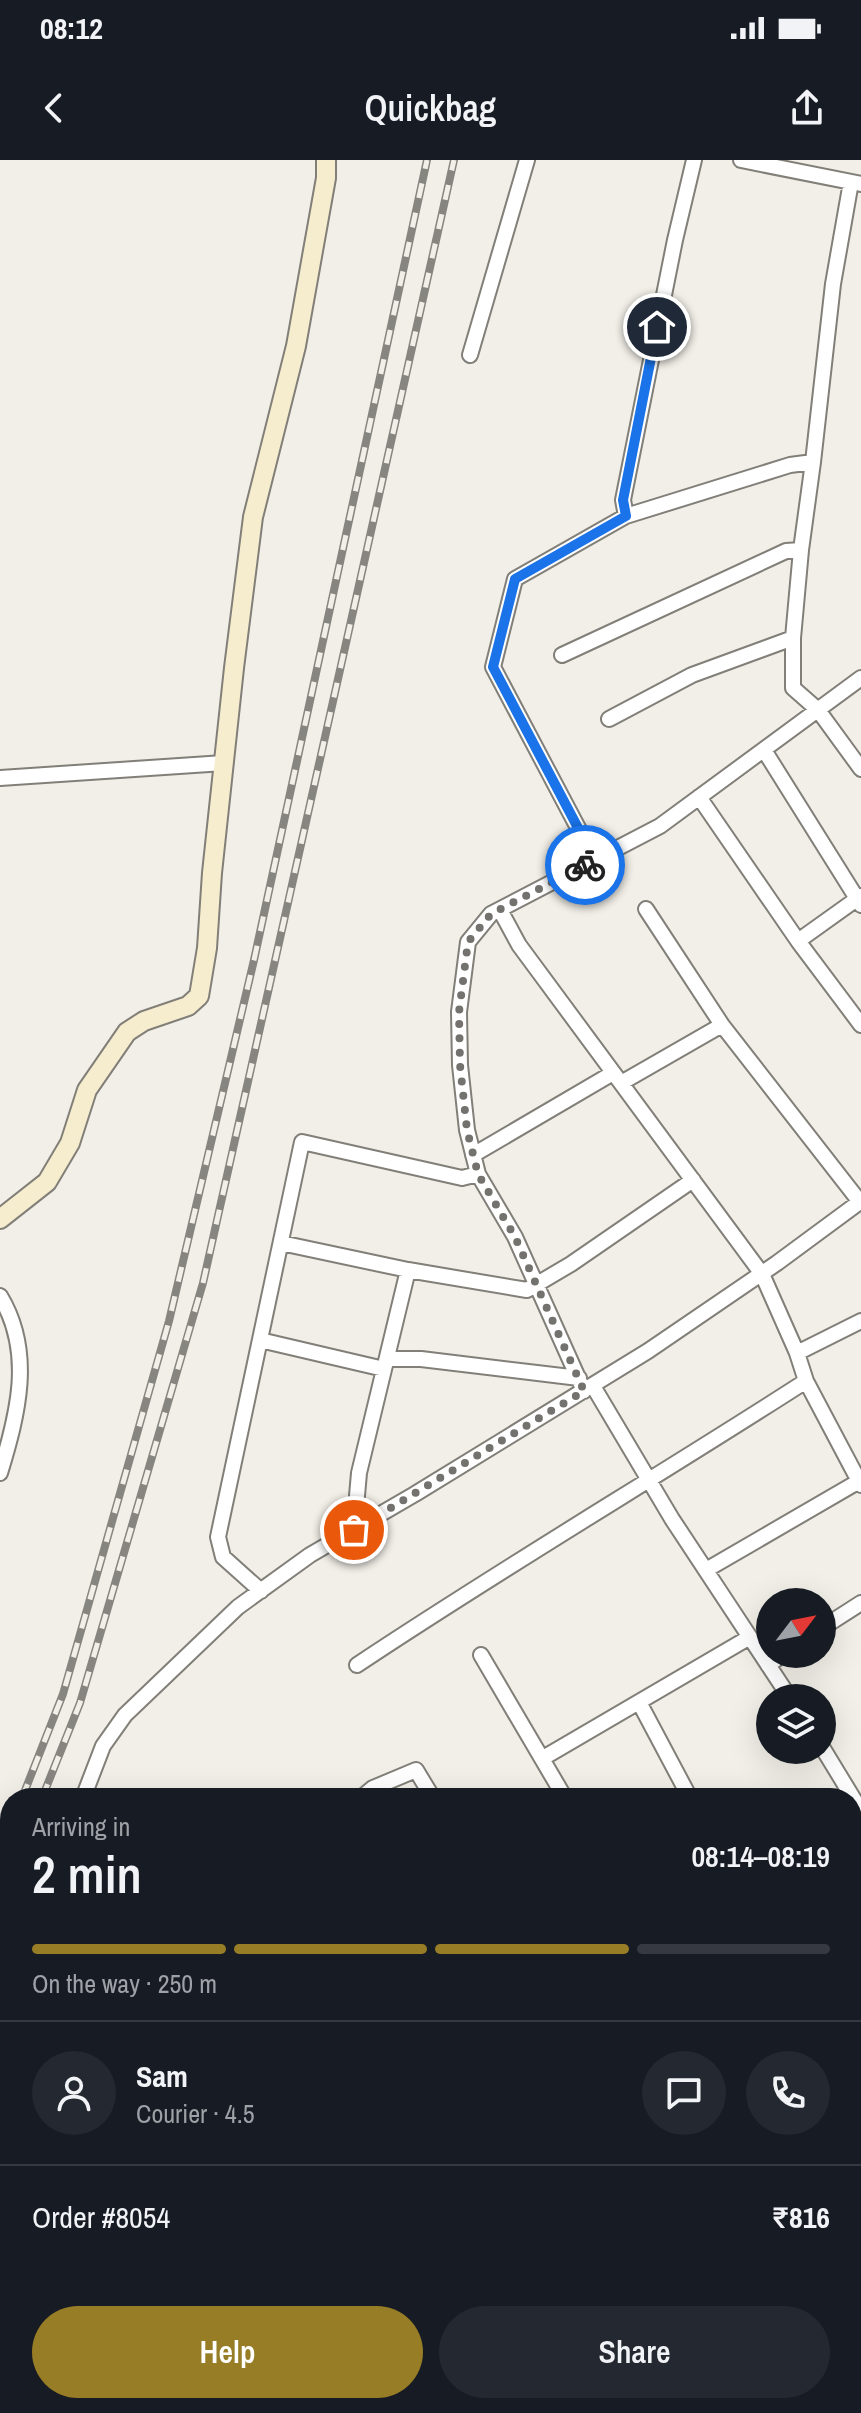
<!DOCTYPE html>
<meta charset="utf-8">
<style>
:root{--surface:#171b24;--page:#242831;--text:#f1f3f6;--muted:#9ea1a6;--line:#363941;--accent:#977d25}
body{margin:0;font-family:"Archivo Narrow",sans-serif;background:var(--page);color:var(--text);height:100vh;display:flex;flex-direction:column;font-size:30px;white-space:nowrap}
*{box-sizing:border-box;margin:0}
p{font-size:26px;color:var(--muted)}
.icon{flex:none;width:44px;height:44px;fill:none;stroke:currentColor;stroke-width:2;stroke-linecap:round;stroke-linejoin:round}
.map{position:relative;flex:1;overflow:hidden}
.side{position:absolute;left:0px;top:1628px;width:862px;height:626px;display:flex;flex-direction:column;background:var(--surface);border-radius:32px 32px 0 0;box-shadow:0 8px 32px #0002}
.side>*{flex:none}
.needle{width:52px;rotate:58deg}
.controls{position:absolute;left:756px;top:1428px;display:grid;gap:16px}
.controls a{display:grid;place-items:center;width:80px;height:80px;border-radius:50%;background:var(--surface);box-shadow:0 8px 32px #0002;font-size:40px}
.pin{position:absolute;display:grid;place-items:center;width:68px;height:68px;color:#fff;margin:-34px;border:4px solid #fff;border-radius:50%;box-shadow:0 2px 8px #0007}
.courier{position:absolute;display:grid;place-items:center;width:80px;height:80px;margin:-40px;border:6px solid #1a73e8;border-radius:50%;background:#fff;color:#222;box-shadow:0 2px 10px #0007}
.overview em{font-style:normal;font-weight:600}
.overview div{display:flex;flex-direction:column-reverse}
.overview{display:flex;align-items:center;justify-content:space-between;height:136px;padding:0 32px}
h1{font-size:52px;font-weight:600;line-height:60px}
.bar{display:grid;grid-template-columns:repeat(4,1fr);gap:12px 8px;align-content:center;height:96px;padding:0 32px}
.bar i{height:10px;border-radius:6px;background:var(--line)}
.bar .current{background:var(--accent)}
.bar p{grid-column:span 4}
.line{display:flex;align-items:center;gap:20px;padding:0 32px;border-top:2px solid var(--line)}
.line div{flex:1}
.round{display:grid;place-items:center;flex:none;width:84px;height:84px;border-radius:42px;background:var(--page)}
.button{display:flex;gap:16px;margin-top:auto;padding:16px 32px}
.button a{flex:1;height:92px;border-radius:48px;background:var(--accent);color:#fff;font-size:32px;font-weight:600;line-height:92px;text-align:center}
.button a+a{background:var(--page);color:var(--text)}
.status{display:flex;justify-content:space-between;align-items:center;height:56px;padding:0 40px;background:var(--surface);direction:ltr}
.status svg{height:22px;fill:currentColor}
header{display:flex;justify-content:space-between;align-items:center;height:104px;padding:0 32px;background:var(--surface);font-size:36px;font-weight:600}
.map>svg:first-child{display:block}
</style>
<div class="status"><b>08:12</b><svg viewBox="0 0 49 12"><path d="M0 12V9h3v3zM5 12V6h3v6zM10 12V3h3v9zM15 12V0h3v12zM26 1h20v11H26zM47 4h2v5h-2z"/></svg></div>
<header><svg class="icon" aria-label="back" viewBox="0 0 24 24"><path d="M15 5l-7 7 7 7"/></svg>Quickbag<svg class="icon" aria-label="share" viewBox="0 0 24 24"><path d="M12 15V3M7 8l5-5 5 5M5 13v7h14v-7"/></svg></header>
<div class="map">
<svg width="861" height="2253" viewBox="0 0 861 2253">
<rect width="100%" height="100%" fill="#f2efe8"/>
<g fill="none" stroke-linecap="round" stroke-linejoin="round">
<defs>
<path id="street" d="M741 0 861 24
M851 22 833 124 813 302 801 390 793 478V528L818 550 861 609
M470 195 527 0
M626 356 623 340 675 80 694 0
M562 495 786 391 801 390
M609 559 692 515 793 478
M764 590 861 745
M0 618 224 603
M699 637 798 781 861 865
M595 700 493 507 515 419 626 356 790 305 813 302
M646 749 722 865 860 1042
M500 750 519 785 762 1114 797 1193 806 1221 861 1325
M798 781 861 736
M621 923 722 865
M473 995 613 913
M281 1083 408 1110 527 1130 571 1104 693 1020
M0 1136C34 1192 18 1254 0 1313
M260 1180 384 1209
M797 1193 861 1161
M387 1199H421L579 1218
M593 1226 672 1359 790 1538
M584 1231 515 1077 478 1014 467 970 460 905 459 852 468 782 491 754 660 666 861 518
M354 1370 359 1313 408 1110
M706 1410 861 1320
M261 1431 223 1397 218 1377 302 982 462 1018 478 1014
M822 1468 861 1443
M481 1495 565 1638
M357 1505C504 1407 657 1317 806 1221
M768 1505 784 1494
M639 1542 690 1638
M822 1587 861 1651
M543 1598 750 1477
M83 1638 103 1586 125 1555 238 1447 310 1395 415 1334 648 1191 777 1103 861 1041
M361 1638 373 1628 416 1610 433 1638
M852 1688 861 1687
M2 1826 10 1806
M852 2089 861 2088
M852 2169 858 2180 852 2199
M400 2244 403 2253
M543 2244 547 2253
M661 2244 665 2253
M775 2244 780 2253
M46 2253 47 2244
M145 2253 146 2244
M263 2253 264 2244
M837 2253 839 2244"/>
<path id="secondary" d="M0 1059 47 1022 70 983 87 930 127 872 144 861 188 846 199 836 207 788 212 713 234 508 253 357 296 186 326 18V0
M0 1825 10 1828
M852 1841H861
M852 1948H861
M0 2181 10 2167"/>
<path id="highway" d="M0 1849 10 1852
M852 1874 861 1873
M0 1880 10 1883
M852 1910 861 1909"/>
</defs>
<use href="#street" stroke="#817f78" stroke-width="18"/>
<use href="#secondary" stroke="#817f78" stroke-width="22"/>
<use href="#highway" stroke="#cdcdcc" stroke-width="28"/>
<use href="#street" stroke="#fff" stroke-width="14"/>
<use href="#secondary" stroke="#f6ecce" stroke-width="18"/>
<use href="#highway" stroke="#e1c05a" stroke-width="24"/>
<defs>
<path id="rail" d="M22 1638 63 1534 169 1161 254 800 427 0
M42 1638 80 1543 203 1123 454 0
M0 1692 10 1667
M0 1742 10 1717"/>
</defs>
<use href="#rail" stroke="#878580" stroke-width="8"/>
<use href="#rail" stroke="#f2efe8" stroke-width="5" stroke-dasharray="15" stroke-linecap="butt"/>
</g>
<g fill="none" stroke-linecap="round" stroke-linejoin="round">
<path stroke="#74726e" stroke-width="8" stroke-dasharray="0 14.4" d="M354 1370 584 1231 515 1077 478 1014 467 970 460 905 459 852 468 782 491 754 585 705"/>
<path stroke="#1a73e8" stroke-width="10" d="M585 705 595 700 493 507 515 419 626 356 623 340 657 167"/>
</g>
</svg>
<div class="controls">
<a><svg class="needle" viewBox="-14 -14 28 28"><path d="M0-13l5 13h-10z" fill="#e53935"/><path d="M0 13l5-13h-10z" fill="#9ea1a6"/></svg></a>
<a><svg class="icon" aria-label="layers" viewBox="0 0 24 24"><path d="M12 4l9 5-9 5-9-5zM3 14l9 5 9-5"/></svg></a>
</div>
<div class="pin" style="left:354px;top:1370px;background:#ea580c"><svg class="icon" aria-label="bag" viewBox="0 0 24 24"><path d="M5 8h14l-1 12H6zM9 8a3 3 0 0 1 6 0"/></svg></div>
<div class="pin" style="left:657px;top:167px;background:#1f2937"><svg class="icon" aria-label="home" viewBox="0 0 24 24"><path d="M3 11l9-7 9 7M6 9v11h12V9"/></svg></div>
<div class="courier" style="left:585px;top:705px"><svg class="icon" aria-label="bike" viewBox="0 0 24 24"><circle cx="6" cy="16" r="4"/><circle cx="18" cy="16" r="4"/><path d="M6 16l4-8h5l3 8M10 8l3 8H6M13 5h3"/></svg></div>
<section class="side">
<div class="overview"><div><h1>2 min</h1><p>Arriving in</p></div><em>08:14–08:19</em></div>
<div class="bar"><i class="current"></i><i class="current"></i><i class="current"></i><i></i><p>On the way · 250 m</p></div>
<div class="line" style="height:144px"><a class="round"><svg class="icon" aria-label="person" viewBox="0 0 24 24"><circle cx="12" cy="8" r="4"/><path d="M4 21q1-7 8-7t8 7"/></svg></a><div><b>Sam</b><p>Courier · 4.5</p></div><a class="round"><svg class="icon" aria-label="chat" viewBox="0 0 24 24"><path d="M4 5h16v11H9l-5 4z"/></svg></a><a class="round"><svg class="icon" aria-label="phone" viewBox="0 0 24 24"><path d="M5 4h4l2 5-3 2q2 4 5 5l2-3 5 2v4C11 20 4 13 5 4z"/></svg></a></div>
<div class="line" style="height:104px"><div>Order #8054</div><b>₹816</b></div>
<div class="button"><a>Help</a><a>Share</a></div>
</section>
</div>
